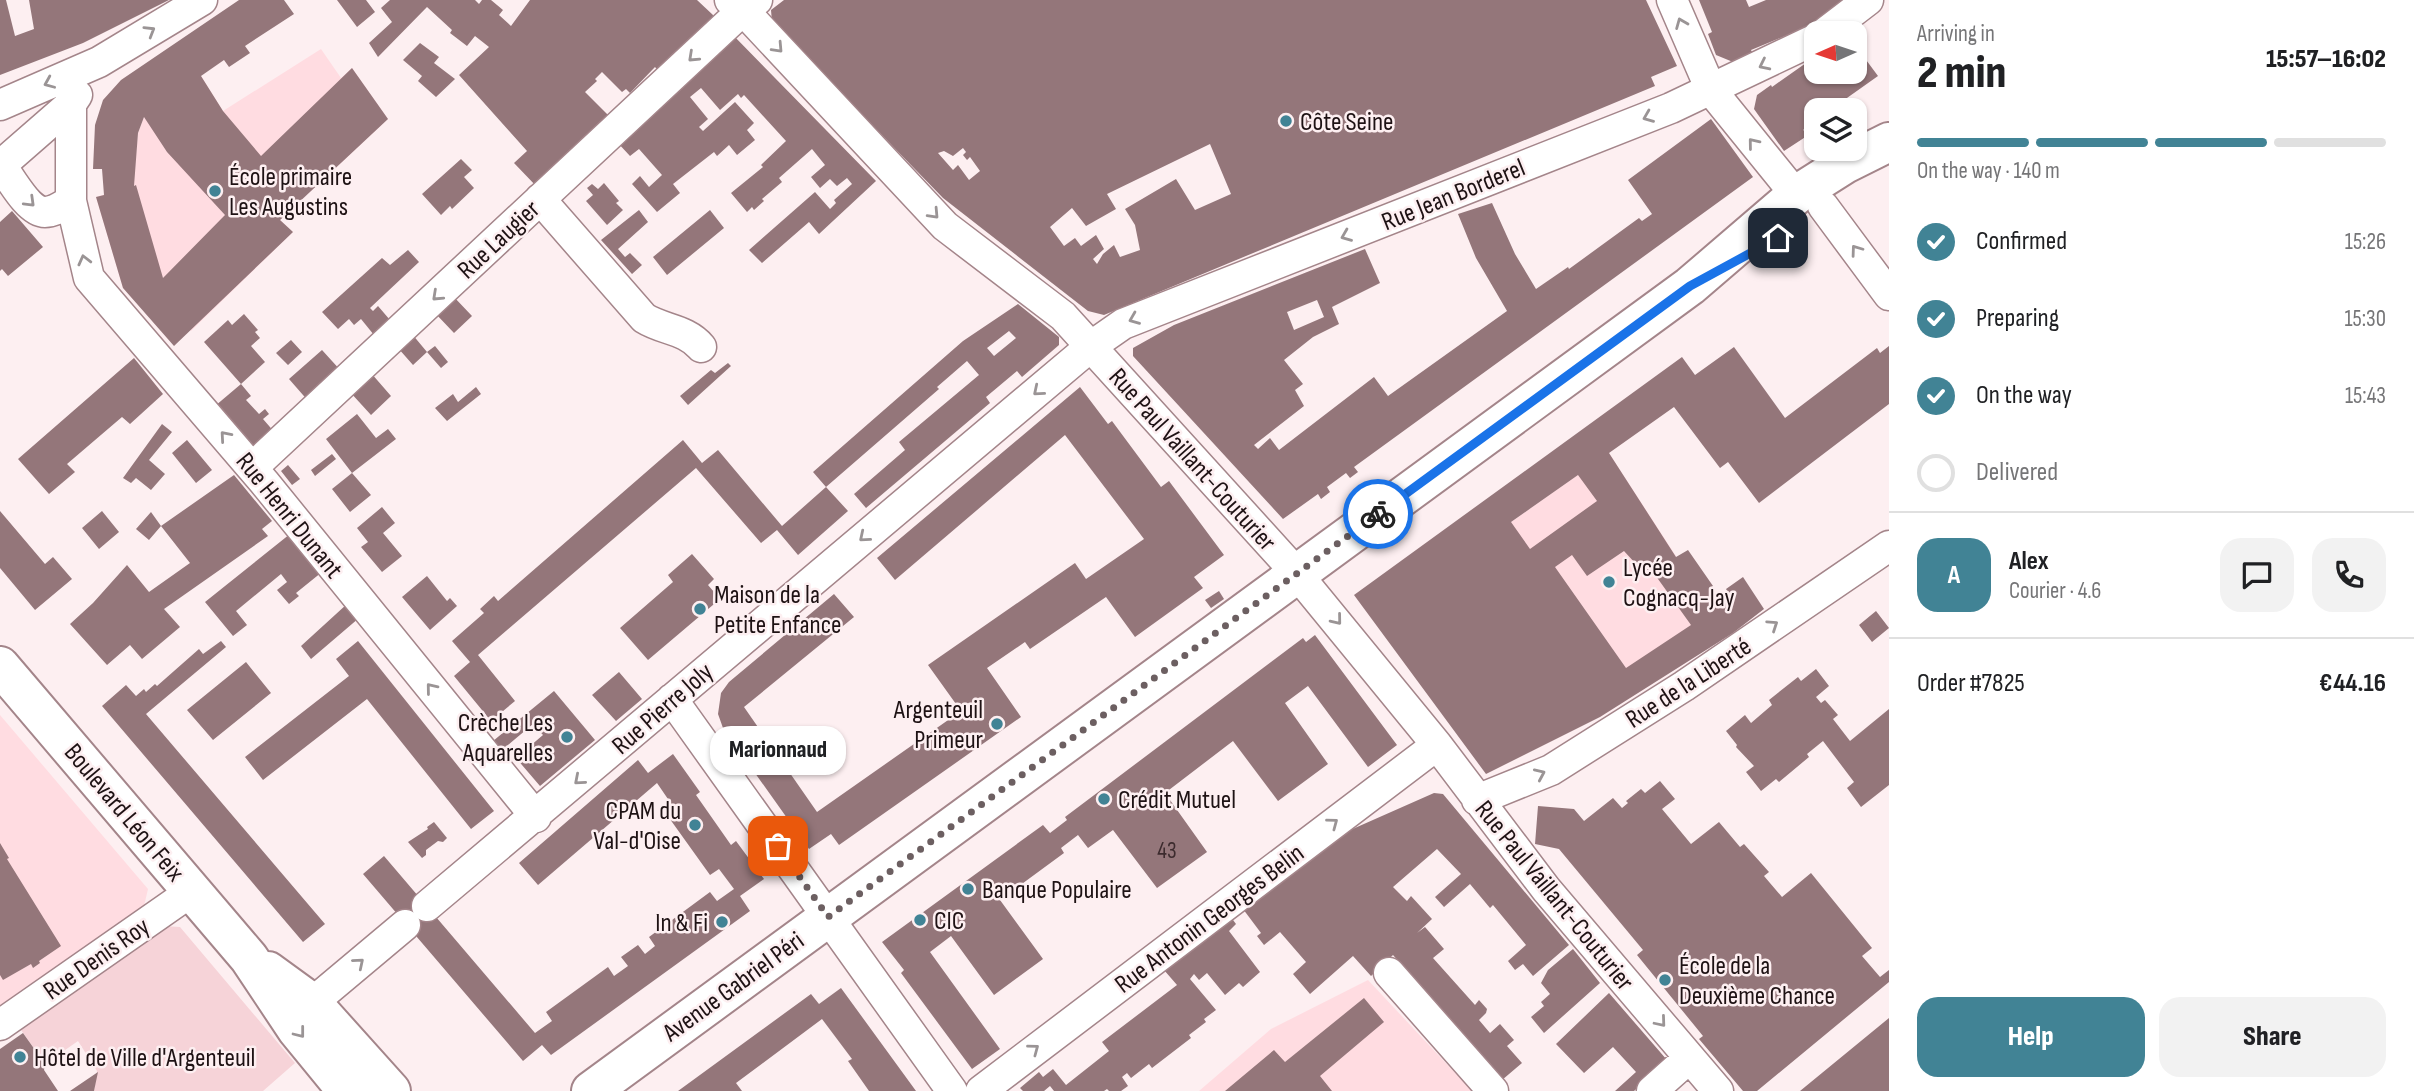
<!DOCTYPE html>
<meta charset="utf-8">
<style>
:root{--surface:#fff;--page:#f2f2f2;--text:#202124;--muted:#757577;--line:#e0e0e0;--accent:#418395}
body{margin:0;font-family:"Sofia Sans Condensed",sans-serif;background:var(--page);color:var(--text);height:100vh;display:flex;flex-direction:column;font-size:26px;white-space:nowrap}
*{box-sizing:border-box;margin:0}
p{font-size:23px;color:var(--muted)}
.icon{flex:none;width:38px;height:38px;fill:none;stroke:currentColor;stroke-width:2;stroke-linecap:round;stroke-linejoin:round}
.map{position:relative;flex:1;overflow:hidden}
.details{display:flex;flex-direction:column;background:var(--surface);width:525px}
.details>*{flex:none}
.needle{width:46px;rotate:267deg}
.tools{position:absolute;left:1804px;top:21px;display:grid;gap:14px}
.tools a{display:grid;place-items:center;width:63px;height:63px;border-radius:14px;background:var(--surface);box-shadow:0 2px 5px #0004;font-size:35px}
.pin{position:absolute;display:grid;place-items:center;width:60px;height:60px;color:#fff;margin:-30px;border-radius:14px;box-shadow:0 4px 10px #0006}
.courier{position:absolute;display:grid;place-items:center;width:70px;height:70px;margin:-35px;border:5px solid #1a73e8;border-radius:50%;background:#fff;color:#222;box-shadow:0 2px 9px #0007}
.bubble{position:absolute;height:49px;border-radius:21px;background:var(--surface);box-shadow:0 2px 5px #0004;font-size:23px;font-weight:800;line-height:49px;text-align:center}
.summary em{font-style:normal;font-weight:800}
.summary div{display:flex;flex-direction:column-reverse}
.summary{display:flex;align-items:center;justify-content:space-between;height:119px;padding:0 28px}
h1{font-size:46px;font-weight:800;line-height:52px}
.bar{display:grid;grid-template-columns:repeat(4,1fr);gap:10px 7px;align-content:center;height:84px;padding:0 28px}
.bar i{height:9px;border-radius:5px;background:var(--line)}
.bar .on{background:var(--accent)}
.bar p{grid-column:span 4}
.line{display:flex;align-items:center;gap:18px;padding:0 28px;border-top:2px solid var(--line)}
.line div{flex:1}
.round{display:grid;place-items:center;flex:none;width:74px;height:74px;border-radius:21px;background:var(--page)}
ol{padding:0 28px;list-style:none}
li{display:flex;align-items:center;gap:21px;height:77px}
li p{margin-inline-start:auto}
li .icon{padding:7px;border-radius:50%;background:var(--accent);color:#fff;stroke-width:4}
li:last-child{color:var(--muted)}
li i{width:38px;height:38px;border:4px solid var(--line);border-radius:50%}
.button{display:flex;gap:14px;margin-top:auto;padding:14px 28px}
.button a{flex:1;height:80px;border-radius:21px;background:var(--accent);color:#fff;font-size:28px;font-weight:800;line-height:80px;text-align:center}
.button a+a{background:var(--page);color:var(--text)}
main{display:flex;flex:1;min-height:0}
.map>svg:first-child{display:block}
</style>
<main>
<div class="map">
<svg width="1889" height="1091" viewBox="0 0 1889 1091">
<rect width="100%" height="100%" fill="#fdeff1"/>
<path fill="#ffdce1" d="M321 49 341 78 352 68 388 119 280 220 293 232 191 331 184 322 167 337 123 288 96 197 133 186 138 133 144 117 201 76 223 111Z
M1609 453 1687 573 1734 632 1600 717 1491 536Z
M0 715 148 889 144 906 0 1006Z
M1368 980 1472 1091H1199L1271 1029Z"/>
<path fill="#f6d3d8" d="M163 926 180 927 295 1063 263 1091H94L97 1071 78 1041 45 1064 19 1027Z"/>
<path fill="#94767a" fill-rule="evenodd" d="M0 0H6L15 36 34 29 29 0H169L83 43 0 75Z
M239 0H284L294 14 245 46 250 53 229 67 224 60 201 76 223 111 261 156 352 68 388 119 280 220 293 232 174 346 123 288 96 197 104 195 102 169H93L95 125 103 100 121 80ZM144 117 167 152 225 215 163 278 136 185 134 186 138 133Z
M337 0H366L375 12 357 27Z
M390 0H475L479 4 482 0H491L503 10 499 15 511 26 530 0H697L713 15 712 25 660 73 655 67 630 93 626 89 622 92 602 72 595 79 597 81 585 92 608 115 548 174 538 188 514 163 527 151 459 75 489 47 475 36 467 46 450 33 452 30 427 7 378 57 369 43 392 22 381 8Z
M784 0H1646L1677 66 1651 77 1655 86 1104 315 1088 311 943 198 772 22 771 10ZM1210 144 1231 194 1195 210 1176 179 1125 209 1135 225 1140 250 1120 257 1114 245 1103 254 1097 264 1093 259 1104 249 1096 235 1081 246 1075 238 1064 246 1050 227 1072 208 1086 226 1116 209 1107 194ZM963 148 966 152 963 155 967 160 970 157 980 171 969 180 958 165 953 170 938 153 944 151 953 156Z
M1699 0H1746L1749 7 1766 0H1857L1787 40 1785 36 1751 50 1753 54 1733 62 1716 55 1708 34 1712 32Z
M731 33 876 181 819 234 809 222 762 263 749 250 815 192 830 209 836 203 834 200 852 184 847 178 837 186 830 179 820 188 811 177 825 165 812 149 779 178 782 182 762 199 764 201 754 210 752 207 747 212 731 193 763 167 761 165 786 141 744 95 741 98 738 94 720 110 701 88 690 97 708 119 699 127 703 131 735 102 754 123 747 130 755 140 737 155 729 145 717 156 714 152 673 184 680 193 657 212 632 184 640 176 649 187 662 175 639 149 630 156 617 142Z
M420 43 439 57 434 63 455 79 436 97 418 81 422 76 403 60Z
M1855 45 1878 76 1830 110H1816V120L1803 130 1810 134 1784 151 1754 109 1757 95 1771 85 1772 87 1816 56V72H1855Z
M1711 119 1753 177 1354 467 1358 472 1350 478 1346 473 1327 487 1330 492 1321 499 1318 494 1283 519 1133 356V348L1174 325 1365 249 1380 283 1332 307 1339 324 1313 337 1284 360 1303 384 1295 390 1304 406 1254 445 1258 449 1270 438 1279 450 1374 377 1388 396 1507 311 1476 258 1458 214 1492 203 1515 254 1536 289 1568 267 1569 269 1639 218 1642 221 1652 214 1628 180ZM1317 300 1324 317 1294 330 1287 312Z
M461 159 472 170 464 177 474 188 452 209 450 206 441 215 422 194Z
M604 183 619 201 616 203 623 210 607 225 586 201 593 195 587 188 592 184 598 189Z
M639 210 648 222 618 249 625 257 630 253 642 265 632 274 601 240Z
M710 210 724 228 667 275 653 257Z
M12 211 43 247 8 276 2 269 0 271V222Z
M408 250 419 262 370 308 373 311 378 306 390 320 374 335 361 319 354 325 349 319 338 329 322 312 382 258 390 265Z
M453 296 472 316 454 333 435 313Z
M1018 304 1059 337V345L1022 377 1017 371 986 397 990 403 866 508 854 494 905 450 899 442 979 375 967 361 937 387 939 389 826 487 813 472 963 341ZM1009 331 1016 338 994 356 987 348Z
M244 314 258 330 255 332 260 338 251 346 265 362 241 384 251 396 246 400 259 414 265 409 269 414 263 419 276 434 259 449 247 447 215 406 241 384 204 342 228 320 232 325Z
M412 334 427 352 413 365 398 348Z
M291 340 302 352 288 365 276 353Z
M435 346 448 362 441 368 427 352Z
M1889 346V404L1759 503 1728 462 1720 468 1674 407 1609 453 1676 557 1688 550 1713 586 1710 588 1719 601 1729 594 1726 589 1743 577 1764 609 1733 633 1600 717 1486 774 1354 595 1682 357 1695 375 1734 347 1785 418 1877 348 1880 353ZM1578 475 1597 501 1530 549 1511 522ZM1624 551 1647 576 1653 572 1691 625 1626 668 1555 567 1572 555 1587 576Z
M322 350 342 372 310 403 289 379Z
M134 358 163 394 130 424 122 417 67 464 75 472 49 494 18 459Z
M728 363 731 366 688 405 680 396 711 370 715 373Z
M371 373 391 396 371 415 350 392Z
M476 387 481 394 447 421 435 408 453 394 458 402Z
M1080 387 1108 424 1112 421 1161 487 1169 481 1224 555 1194 577 1203 588 1135 637 1106 597 1030 649 1025 642 987 668 1021 717 839 845 831 834 809 849 723 728 718 714 721 693 729 682 834 594 854 617 744 707 817 812 961 711 928 665 1075 563 1086 579 1144 539 1065 435 895 580 877 558Z
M357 414 376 438 388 429 396 439 352 473 326 439Z
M162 424 172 432 149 460 165 474 151 490 136 478 131 483 123 478Z
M187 440 212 470 196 483 172 453Z
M683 440 702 463 718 450 782 526 826 487 848 511 798 555 777 530 761 543 696 468 478 655 515 701 491 721 454 676 470 662 452 641 484 613 480 609 494 596 498 601Z
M332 454 336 459 315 476 311 470Z
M288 465 300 479 292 485 281 471Z
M352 473 371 495 350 512 332 489Z
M234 475 272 521 262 529 268 536 164 609 180 627 142 659 130 645 107 665 70 624 93 603 127 565 149 592 190 563 161 526 149 540 136 529 151 512 161 526Z
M382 507 395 523 383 533 402 556 382 572 361 547 368 542 357 528Z
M0 511 45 564 53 557 72 579 35 610 0 568Z
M102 511 119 532 99 549 82 528Z
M290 534 322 572 296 593 299 596 289 604 277 590 287 582 281 574 236 611 247 625 233 636 205 602Z
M692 554 714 579 708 585 720 599 648 660 620 628 673 582 668 575Z
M427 576 447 601 450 598 457 606 430 630 402 597Z
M1219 591 1224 599 1211 608 1205 600Z
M347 604 359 618 311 659 301 646Z
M1876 611 1889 628 1872 642 1859 625Z
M1315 635 1397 745 1368 767 1308 686 1285 703 1328 764 1278 801 1233 741 1165 793 1207 852 1157 888 1113 830 1088 848 1078 835 1061 848 1064 853 1000 900 1043 959 994 995 951 936 930 952 1000 1049 972 1069 901 973 904 970 882 942 1043 825 1050 833 1067 820 1065 817 1303 638 1306 642Z
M221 641 226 647 146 714 325 924 303 942 102 706 126 685 136 696 144 689 146 692 155 684 157 686 199 649 203 654Z
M358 641 494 811 471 829 367 699 263 780 245 757 349 676 336 659Z
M246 662 271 693 213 740 187 710Z
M1816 669 1829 686 1816 697 1821 703 1825 700 1838 715 1833 719 1850 741 1889 709V785L1861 807 1847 788 1854 782 1823 741 1807 754 1809 757 1779 782 1776 779 1761 791 1746 772 1754 766 1736 747 1737 745 1726 731 1745 715 1751 723 1772 705 1769 700 1798 677 1801 681Z
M619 672 642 699 616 721 592 695Z
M554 691 595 740 540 786 516 758 543 735 533 724 495 756 487 746Z
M673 754 700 792 696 795 731 845 736 841 764 879 740 896 750 911 551 1055 542 1045 523 1061 363 874 384 856 535 1033 552 1021 546 1012 608 967 614 976 628 966 621 957 638 945 645 954 655 946 649 937 710 892 717 901 734 889 719 869 710 875 662 808 670 802 657 783 538 885 519 863 638 760 648 773Z
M1660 781 1675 799 1662 809 1691 844 1719 822 1740 847 1744 844 1769 872 1764 876 1782 897 1811 873 1872 948 1862 956 1880 977 1889 970V982L1757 1091H1743L1699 1039 1703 1036 1637 955 1643 950 1559 849 1535 844 1538 806 1574 809 1584 821 1613 798 1622 808 1628 803 1626 801 1641 789 1645 793Z
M1434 793 1443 794 1569 945 1533 976 1523 964 1515 970 1508 961 1526 945 1493 905 1490 908 1470 884 1444 907 1435 897 1461 874 1437 849 1393 887 1407 901 1411 896 1432 919 1417 933 1425 927 1444 949 1433 958 1475 1005 1479 1000 1487 1009 1486 1013 1479 1020 1490 1033 1500 1024 1514 1040 1507 1046 1522 1063 1502 1080 1393 955 1371 976 1353 956 1310 994 1293 974 1306 962 1280 932 1264 945 1257 936 1261 933 1243 909 1339 835Z
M434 822 447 838 443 842 438 841 426 850V855L422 858 408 842 428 829 427 827Z
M0 843 9 858 7 859 61 946 39 961 40 963 33 968 31 964 3 980 0 975Z
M1230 916 1236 924 1229 931 1260 972 1243 987 1239 983 1225 995 1207 973 1199 980 1194 974 1190 979 1216 1010 1204 1019 1206 1022 1189 1035 1191 1038 1152 1068 1149 1064 1131 1078 1127 1073 1122 1077 1128 1086 1121 1091H1109L1107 1089 1104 1091H1054L1050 1086 1044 1091H1023L1020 1088 1039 1072 1043 1077 1053 1069 1066 1085 1109 1051 1102 1042 1177 985 1164 970Z
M1573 949 1600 983 1544 1033 1531 1017 1544 1006 1541 1002 1550 994 1541 983 1548 970Z
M841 988 916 1091H869L848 1061 852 1059 822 1019 736 1083 742 1091H678L811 994 819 1004Z
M1609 993 1667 1060 1634 1091H1615L1636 1072 1613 1047 1584 1073 1556 1044Z
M1364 998 1384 1022 1320 1076 1332 1091H1225L1274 1050 1285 1062Z
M1889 1018V1091H1800Z
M23 1033 45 1064 44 1070 58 1091H0V1049Z
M98 1072 94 1091H70Z"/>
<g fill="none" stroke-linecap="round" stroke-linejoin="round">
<defs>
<path id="minor" d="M730 0 743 10 945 226 1063 316 1292 568 1437 745 1546 889 1718 1091
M1672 0 1711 90 1796 195
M1825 33 1868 0
M71 104V201L89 278 264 482 536 817
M0 105 99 62 202 0
M0 164C10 177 28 212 45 212 55 212 63 205 71 201
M0 166 71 104 77 95
M540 199 644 318C663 330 686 329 701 347
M1823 206 1889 295
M252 468 743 10 757 0
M672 699 952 1091
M1477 800 1551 770 1684 686 1889 546
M427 906 1090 347 1123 324 1671 108 1816 39
M1389 973 1493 1091
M312 1003 405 925
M0 1025 192 891
M981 1091 1437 745
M1652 1091 1689 1058"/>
<path id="major" d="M0 666 249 958 297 1030 347 1091
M268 971 312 1003 391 1091
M591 1091 1690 286 1796 195 1845 164 1889 142"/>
</defs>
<use href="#minor" stroke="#a4858a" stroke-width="33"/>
<use href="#major" stroke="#a4858a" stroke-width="42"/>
<use href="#minor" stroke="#fff" stroke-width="30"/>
<use href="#major" stroke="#fff" stroke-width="38"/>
</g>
<defs><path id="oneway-chevron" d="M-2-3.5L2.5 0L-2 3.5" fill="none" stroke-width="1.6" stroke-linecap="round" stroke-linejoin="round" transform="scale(1.75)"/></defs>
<g stroke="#9a9495">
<use href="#oneway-chevron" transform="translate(1681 23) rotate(-112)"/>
<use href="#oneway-chevron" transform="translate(150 31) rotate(-31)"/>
<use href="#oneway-chevron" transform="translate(778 48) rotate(47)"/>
<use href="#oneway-chevron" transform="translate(693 57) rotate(137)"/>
<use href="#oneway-chevron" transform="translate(1764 65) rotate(154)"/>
<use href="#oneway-chevron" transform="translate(49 83) rotate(157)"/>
<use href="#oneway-chevron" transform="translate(1648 117) rotate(158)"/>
<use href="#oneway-chevron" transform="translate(1753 143) rotate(-129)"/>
<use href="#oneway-chevron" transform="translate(30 202) rotate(44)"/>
<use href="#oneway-chevron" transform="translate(934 214) rotate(47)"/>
<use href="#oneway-chevron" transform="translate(1346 236) rotate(158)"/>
<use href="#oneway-chevron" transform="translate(1856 250) rotate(-126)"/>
<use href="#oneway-chevron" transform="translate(84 260) rotate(-104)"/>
<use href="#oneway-chevron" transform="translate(437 296) rotate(137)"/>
<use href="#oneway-chevron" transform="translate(1134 319) rotate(158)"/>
<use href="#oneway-chevron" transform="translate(1038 391) rotate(140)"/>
<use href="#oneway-chevron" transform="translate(225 436) rotate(-131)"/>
<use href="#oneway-chevron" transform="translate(864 537) rotate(140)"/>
<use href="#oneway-chevron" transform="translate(1337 620) rotate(51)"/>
<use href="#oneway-chevron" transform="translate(1773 625) rotate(-34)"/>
<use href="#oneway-chevron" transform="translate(431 688) rotate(-129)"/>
<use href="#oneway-chevron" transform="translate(1540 774) rotate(-24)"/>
<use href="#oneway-chevron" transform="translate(579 780) rotate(139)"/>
<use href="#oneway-chevron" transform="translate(1333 823) rotate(-37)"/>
<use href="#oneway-chevron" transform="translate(359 963) rotate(-40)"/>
<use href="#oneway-chevron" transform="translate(1661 1022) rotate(50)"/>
<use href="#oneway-chevron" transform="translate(300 1033) rotate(52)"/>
<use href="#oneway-chevron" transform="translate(1034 1049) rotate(-37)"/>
</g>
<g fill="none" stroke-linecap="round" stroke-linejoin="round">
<path stroke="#6c5f61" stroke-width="7" stroke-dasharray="0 12.6" d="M778 846 828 917 1378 514"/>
<path stroke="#1a73e8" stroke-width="9" d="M1378 514 1690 286 1778 238"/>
</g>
<g fill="#418395" stroke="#fdeff1" stroke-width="2.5">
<circle cx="1286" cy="121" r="7"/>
<circle cx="215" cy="191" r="7"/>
<circle cx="1609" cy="582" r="7"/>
<circle cx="700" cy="609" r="7"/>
<circle cx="997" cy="724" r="7"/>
<circle cx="567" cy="737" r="7"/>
<circle cx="1104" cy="799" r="7"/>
<circle cx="695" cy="825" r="7"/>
<circle cx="968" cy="889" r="7"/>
<circle cx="920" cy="920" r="7"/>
<circle cx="722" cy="922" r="7"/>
<circle cx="1665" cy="980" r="7"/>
<circle cx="20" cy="1057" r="7"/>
</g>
<g text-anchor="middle" stroke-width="5" stroke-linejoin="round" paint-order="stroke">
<g font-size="23" fill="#3c2b2e">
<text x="1167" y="858">43</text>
</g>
<g font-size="26" fill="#1e1214" stroke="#fdeff1" text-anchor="start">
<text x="1300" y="130">Côte Seine</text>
<text x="229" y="185">École primaire<tspan x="229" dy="30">Les Augustins</tspan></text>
<text x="1623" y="576">Lycée<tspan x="1623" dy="30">Cognacq-Jay</tspan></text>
<text x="714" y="603">Maison de la<tspan x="714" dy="30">Petite Enfance</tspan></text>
<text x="983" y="718" text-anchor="end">Argenteuil<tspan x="983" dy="30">Primeur</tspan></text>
<text x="553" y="731" text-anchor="end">Crèche Les<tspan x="553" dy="30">Aquarelles</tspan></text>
<text x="1118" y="808">Crédit Mutuel</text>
<text x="681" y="819" text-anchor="end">CPAM du<tspan x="681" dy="30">Val-d'Oise</tspan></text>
<text x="982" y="898">Banque Populaire</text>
<text x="934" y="929">CIC</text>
<text x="708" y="931" text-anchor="end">In &amp; Fi</text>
<text x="1679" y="974">École de la<tspan x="1679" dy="30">Deuxième Chance</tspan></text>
<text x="34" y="1066">Hôtel de Ville d'Argenteuil</text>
</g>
<g font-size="26" fill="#1e1214" stroke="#fdeff1">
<text transform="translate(1453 194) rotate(-22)" y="9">Rue Jean Borderel</text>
<text transform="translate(498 239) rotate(-43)" y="9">Rue Laugier</text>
<text transform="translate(1193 459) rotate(48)" y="9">Rue Paul Vaillant-Couturier</text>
<text transform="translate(290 515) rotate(51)" y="9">Rue Henri Dunant</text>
<text transform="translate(1688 682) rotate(-33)" y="9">Rue de la Liberté</text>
<text transform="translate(662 708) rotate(-41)" y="9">Rue Pierre Joly</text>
<text transform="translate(125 812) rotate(50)" y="9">Boulevard Léon Feix</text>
<text transform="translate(1555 895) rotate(51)" y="9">Rue Paul Vaillant-Couturier</text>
<text transform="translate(1209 918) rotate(-37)" y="9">Rue Antonin Georges Belin</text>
<text transform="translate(96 958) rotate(-35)" y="9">Rue Denis Roy</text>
<text transform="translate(733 986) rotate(-36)" y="9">Avenue Gabriel Péri</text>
</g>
</g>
</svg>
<div class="tools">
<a><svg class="needle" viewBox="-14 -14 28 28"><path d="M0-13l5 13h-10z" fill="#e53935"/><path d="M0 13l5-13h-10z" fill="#757577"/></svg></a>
<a><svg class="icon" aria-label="layers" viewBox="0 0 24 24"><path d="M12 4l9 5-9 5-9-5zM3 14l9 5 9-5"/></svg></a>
</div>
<div class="pin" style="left:778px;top:846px;background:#ea580c"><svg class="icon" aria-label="bag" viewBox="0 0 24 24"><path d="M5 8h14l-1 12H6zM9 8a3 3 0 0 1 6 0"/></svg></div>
<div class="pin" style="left:1778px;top:238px;background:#1f2937"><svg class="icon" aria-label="home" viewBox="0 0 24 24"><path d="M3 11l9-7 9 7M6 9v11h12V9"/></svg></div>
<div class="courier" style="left:1378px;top:514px"><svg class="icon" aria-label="bike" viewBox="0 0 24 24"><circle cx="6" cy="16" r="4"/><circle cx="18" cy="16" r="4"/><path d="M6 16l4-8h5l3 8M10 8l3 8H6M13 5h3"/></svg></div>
<div class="bubble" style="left:710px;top:726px;width:136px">Marionnaud</div>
</div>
<section class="details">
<div class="summary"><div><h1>2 min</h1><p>Arriving in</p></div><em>15:57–16:02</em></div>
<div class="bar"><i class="on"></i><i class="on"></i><i class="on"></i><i></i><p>On the way · 140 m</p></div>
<ol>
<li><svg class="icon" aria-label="check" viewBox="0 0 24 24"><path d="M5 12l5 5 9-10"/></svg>Confirmed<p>15:26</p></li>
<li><svg class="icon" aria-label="check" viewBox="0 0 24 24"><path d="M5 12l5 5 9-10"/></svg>Preparing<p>15:30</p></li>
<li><svg class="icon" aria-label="check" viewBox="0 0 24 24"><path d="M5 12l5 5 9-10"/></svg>On the way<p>15:43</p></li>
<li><i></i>Delivered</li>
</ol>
<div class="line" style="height:126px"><b class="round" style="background:var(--accent);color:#fff">A</b><div><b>Alex</b><p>Courier · 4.6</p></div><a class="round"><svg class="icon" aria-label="chat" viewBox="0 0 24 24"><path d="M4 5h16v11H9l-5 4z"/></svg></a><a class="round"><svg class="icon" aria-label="phone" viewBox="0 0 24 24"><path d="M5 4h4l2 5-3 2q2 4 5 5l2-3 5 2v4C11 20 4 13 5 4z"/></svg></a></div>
<div class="line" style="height:91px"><div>Order #7825</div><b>€44.16</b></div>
<div class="button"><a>Help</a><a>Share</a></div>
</section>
</main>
